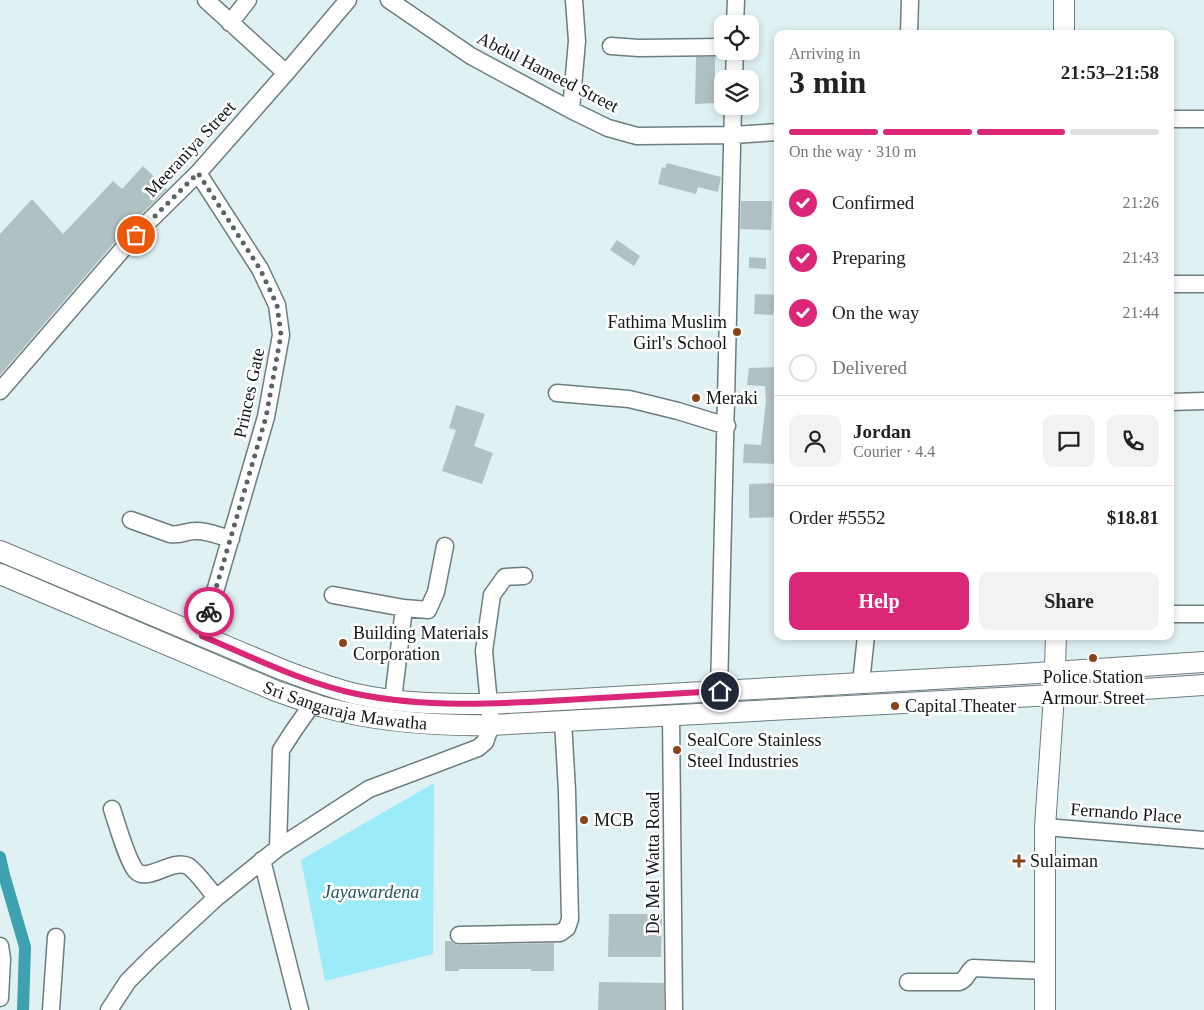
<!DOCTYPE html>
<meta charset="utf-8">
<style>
:root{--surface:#fff;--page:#f2f2f2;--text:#222;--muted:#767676;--line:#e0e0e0;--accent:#db2777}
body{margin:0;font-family:Georgia,serif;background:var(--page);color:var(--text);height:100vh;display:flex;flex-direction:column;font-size:19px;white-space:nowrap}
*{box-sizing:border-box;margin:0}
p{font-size:16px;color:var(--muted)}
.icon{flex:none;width:28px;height:28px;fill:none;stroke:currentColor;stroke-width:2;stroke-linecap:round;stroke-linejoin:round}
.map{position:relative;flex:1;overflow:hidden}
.sheet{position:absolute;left:774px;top:30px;width:400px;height:610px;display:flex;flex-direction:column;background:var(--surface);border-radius:10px;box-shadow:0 2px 8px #0003}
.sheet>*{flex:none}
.buttons{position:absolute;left:714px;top:15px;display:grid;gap:10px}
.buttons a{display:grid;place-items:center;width:45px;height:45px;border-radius:10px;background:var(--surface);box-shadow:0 2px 8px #0003;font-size:25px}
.pin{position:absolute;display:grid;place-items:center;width:42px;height:42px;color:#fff;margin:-21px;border:2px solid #fff;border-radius:50%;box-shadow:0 1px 5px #0007}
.courier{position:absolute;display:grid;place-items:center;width:50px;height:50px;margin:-25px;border:4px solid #db2777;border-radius:50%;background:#fff;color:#222;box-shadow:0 1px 6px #0007}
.head em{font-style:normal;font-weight:700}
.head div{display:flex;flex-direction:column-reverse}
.head{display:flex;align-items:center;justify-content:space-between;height:85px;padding:0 15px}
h1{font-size:32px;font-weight:700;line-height:38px}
.bar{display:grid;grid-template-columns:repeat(4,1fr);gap:8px 5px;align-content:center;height:60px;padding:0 15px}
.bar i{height:6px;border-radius:4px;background:var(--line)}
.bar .active{background:var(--accent)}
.bar p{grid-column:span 4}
.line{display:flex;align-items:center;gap:12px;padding:0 15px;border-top:1px solid var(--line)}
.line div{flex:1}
.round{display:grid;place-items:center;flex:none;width:52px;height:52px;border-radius:10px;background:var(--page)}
ol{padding:0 15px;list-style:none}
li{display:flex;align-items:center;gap:15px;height:55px}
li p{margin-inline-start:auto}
li .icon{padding:5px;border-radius:50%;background:var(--accent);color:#fff;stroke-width:4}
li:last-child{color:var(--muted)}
li i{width:28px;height:28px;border:2px solid var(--line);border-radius:50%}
.cta{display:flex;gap:10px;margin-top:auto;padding:10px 15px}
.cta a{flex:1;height:58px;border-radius:10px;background:var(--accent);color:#fff;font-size:20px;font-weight:700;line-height:58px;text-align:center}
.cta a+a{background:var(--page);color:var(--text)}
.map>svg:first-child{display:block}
</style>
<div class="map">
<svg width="1204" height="1010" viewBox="0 0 1204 1010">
<rect width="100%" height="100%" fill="#e0f1f4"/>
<path fill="#9bebf8" d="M434 783 433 954 325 981 301 860Z"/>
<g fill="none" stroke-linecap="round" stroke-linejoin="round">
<path stroke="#3da1b0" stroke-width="12" d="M0 857 4 875 25 947 23 1010"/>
</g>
<path fill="#b0c1c4" d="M696 57H715V103L695 104Z
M667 163 721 177 718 192 698 187 696 194 658 184 662 167 665 168Z
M143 166 167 189 127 228 0 375V234L32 199 63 234 113 181 122 189Z
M741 201H772L771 230 740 229Z
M617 240 640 256 634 266 610 250Z
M749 257 766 258V269L749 268Z
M755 294 778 295V308H774L773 315 754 314Z
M778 367V464L743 463 744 444 761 445 766 401 765 386 747 385 749 368Z
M456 405 485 414 474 446 493 453 482 484 442 471 456 430 449 428Z
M778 483V517L749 518V484Z
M609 914H662L661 957H608Z
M445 941H451L455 944 459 945 554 943V971H531V969H459V971H445Z
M599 982 664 983V1010H598Z"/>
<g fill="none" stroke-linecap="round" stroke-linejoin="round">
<defs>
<path id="minor" d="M206 0 286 73
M389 0 471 56 571 110 608 128 637 136 733 135 778 132
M230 23 248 0
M735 24 736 0
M909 34 910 0
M611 46 639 48 722 47
M734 79 735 51
M571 110 577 41 574 0
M1170 119H1204
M198 173 260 269 277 305 281 335 266 417 202 636
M1170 284H1204
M0 391 135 235 198 173 286 73 348 0
M557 393 629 399 678 411 727 426
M1170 402 1204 401
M131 520 170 534C179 536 186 531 195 531 206 530 219 536 231 539
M333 595 404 608 428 610 436 592 445 546
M1170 614H1204
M861 683 866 636
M719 691 733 106
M393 700 404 608
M671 715 674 1010
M112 809C117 824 127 860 136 871 148 883 172 858 188 866 196 871 210 890 216 898
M1045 827 1204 840
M278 848 281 750 294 730 313 703
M262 860 300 1010
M459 935 560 933 567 928 570 919 567 791 563 721
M0 946 2 959 0 998
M908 982H959C967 980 967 972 973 968L1044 971
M51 1010 56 937
M109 1010 128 981 151 958 216 898 278 848 369 789 478 748 485 742 491 725 484 651 492 595 505 577 524 576"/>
<g id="major">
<path d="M1064 0V34"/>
<path d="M0 551 283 670C307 679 331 688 356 694 400 704 445 704 489 704L1022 674 1204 662"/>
<path id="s1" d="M0 574 276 691C291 696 307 702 323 707 378 722 434 726 491 725L1054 695 1204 685"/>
<path d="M1045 1010V827L1054 695 1056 636"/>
</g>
</defs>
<use href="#minor" stroke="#6d7c7f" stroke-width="19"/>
<use href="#major" stroke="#6d7c7f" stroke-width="22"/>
<use href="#minor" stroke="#fff" stroke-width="16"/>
<use href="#major" stroke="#fff" stroke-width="20"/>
</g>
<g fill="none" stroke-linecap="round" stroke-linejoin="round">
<path stroke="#596365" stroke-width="5" stroke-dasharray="0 9" d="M136 235 198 173 260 269 277 305 281 335 266 417 209 612"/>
<path stroke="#db2777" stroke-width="6" d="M209 612 202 636C252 657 304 683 357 694 426 708 496 704 565 700 616 697 668 694 720 691"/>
</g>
<g fill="#89441b" stroke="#fff" stroke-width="2">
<circle cx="737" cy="332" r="5"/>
<circle cx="696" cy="398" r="5"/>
<circle cx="343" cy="643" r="5"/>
<circle cx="1093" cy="658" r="5"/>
<circle cx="895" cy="706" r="5"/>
<circle cx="677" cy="750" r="5"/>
<circle cx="584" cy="820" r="5"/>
<path d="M1016.5 853.5h5v5h5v5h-5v5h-5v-5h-5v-5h5z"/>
</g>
<g text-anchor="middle" stroke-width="5" stroke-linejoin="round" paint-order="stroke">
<g font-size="18" fill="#111718" stroke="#fff">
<text transform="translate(548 72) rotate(27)" y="6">Abdul Hameed Street</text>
<text transform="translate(190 149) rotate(-47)" y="6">Meeraniya Street</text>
<text transform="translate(249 393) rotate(-78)" y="6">Princes Gate</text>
<text dy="6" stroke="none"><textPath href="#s1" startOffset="371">Sri Sangaraja Mawatha</textPath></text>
<text transform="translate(1126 813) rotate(4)" y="6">Fernando Place</text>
<text transform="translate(653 863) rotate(-90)" y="6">De Mel Watta Road</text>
</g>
<g font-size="18" fill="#111718" stroke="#fff" text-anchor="start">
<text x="727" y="328" text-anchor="end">Fathima Muslim<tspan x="727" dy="21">Girl's School</tspan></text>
<text x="706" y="404">Meraki</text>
<text x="353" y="639">Building Materials<tspan x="353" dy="21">Corporation</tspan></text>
<text x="1093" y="683" text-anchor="middle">Police Station<tspan x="1093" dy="21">Armour Street</tspan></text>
<text x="905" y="712">Capital Theater</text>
<text x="687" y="746">SealCore Stainless<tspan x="687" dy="21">Steel Industries</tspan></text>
<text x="594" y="826">MCB</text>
<text x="1030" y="867">Sulaiman</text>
</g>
<g font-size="18" font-style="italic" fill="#1e565e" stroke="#fff">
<text x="371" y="898">Jayawardena</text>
</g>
</g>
</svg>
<div class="buttons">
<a><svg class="icon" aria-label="locate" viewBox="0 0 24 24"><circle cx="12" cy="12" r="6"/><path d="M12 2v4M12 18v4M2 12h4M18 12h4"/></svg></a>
<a><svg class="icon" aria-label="layers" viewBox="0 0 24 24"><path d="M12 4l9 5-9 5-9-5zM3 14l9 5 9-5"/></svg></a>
</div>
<div class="pin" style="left:136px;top:235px;background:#ea580c"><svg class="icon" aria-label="bag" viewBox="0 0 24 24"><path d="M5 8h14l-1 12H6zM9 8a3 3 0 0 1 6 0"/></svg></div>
<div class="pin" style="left:720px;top:691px;background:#1f2937"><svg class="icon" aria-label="home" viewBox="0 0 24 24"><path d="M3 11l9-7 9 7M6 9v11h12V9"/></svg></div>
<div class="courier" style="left:209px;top:612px"><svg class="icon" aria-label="bike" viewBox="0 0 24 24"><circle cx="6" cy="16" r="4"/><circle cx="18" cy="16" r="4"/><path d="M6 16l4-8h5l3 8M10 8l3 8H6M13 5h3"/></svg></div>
<section class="sheet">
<div class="head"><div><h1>3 min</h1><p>Arriving in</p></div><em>21:53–21:58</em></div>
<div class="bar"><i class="active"></i><i class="active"></i><i class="active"></i><i></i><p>On the way · 310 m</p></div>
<ol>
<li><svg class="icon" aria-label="check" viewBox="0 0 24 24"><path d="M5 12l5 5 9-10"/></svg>Confirmed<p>21:26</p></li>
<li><svg class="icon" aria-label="check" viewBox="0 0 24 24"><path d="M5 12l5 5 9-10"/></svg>Preparing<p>21:43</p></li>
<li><svg class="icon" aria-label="check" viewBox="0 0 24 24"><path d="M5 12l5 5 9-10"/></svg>On the way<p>21:44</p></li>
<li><i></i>Delivered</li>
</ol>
<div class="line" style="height:90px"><a class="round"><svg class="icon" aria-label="person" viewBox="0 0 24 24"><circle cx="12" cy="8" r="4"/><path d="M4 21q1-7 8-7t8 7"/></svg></a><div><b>Jordan</b><p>Courier · 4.4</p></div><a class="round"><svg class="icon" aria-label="chat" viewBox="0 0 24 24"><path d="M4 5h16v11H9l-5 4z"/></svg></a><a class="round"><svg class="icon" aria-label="phone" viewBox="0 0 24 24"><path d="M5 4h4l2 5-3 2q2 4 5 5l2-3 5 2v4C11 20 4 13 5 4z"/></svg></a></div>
<div class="line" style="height:65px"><div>Order #5552</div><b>$18.81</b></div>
<div class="cta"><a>Help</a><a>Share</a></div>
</section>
</div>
